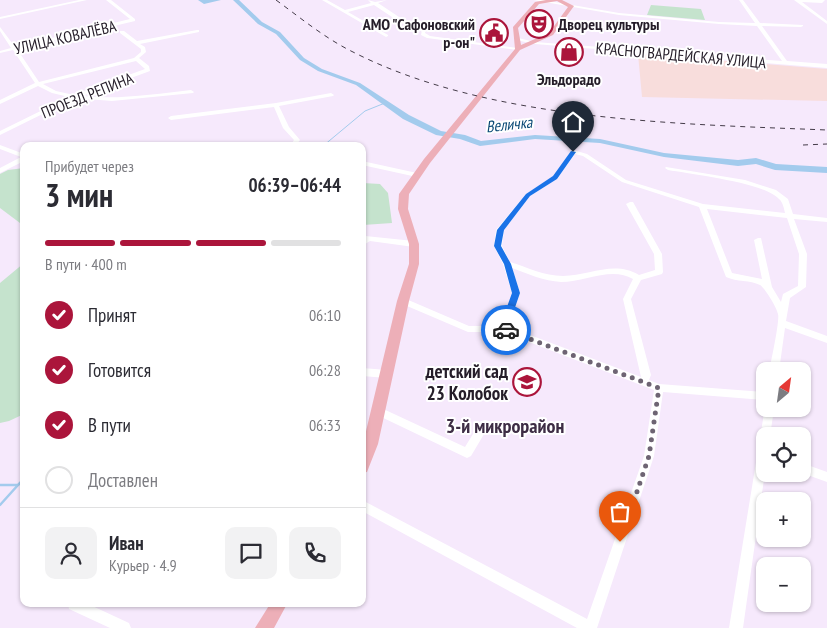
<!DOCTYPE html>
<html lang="ru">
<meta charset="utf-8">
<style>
:root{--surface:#fff;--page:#f2f2f3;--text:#2b2b33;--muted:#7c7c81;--line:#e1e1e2;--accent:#ab153b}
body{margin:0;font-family:"PT Sans Narrow",sans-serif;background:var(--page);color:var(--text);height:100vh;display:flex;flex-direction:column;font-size:19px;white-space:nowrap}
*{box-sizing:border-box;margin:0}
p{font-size:16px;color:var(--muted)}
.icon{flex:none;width:28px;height:28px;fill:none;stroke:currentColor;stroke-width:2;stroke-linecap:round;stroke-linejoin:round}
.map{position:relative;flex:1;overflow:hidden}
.drawer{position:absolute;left:20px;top:142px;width:346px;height:465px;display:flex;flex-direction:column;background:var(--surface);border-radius:10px;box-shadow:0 1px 4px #0004}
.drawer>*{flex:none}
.needle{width:32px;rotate:29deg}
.fabs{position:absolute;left:756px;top:362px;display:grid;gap:10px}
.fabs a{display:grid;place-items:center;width:55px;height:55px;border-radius:10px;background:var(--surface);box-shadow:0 1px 4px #0004;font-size:25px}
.pin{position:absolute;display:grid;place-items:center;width:42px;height:42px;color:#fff;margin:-51px -21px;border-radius:50% 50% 50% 0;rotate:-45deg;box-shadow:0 0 5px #0007}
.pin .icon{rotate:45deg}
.courier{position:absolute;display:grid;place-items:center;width:50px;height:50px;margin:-25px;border:4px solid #1a73e8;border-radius:50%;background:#fff;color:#222;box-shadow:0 1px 6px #0007}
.head em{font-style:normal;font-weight:700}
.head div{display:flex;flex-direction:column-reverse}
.head{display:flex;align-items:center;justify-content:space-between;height:85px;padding:0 25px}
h1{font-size:32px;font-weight:700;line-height:38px}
.bar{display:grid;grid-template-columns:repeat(4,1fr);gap:8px 5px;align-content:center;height:60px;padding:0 25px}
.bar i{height:6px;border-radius:4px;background:var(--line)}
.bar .current{background:var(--accent)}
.bar p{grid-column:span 4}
.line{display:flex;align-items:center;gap:12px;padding:0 25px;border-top:1px solid var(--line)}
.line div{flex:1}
.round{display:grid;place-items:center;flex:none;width:52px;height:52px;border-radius:10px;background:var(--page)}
ol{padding:0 25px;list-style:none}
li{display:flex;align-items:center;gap:15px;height:55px}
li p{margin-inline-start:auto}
li .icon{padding:5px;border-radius:50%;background:var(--accent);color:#fff;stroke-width:4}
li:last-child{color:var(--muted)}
li i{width:28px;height:28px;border:2px solid var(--line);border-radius:50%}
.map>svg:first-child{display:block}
</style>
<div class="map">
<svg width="827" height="628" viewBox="0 0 827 628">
<rect width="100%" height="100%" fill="#f6e9fc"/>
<path fill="#f8dddc" d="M638 54 827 69V101L642 97Z"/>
<path fill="#c5e3cd" d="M651 5 701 9 705 20 647 15Z
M24 168V226L0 208V174L8 170Z
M363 183 380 184 388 193 392 223 363 225Z
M24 263V414L9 421 0 423V283Z"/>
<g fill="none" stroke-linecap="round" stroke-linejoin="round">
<path stroke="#a3cbed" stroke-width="1" d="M323 146 365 111 385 103"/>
<path stroke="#a3cbed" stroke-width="2.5" d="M0 485H18L24 479
M0 505 18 485"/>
<path fill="#a3cbed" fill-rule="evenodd" d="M198 0H221L204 4Z
M233 0H239L262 22 280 32 304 58 322 69 360 83 409 115 441 131 465 135 481 141 535 135 600 139 664 153 738 160 756 158 776 164 827 167V173L775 170 756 164 738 166 664 157 600 143 535 139 480 146 460 139 436 135 403 119 356 85 318 71 300 60 276 34 258 24Z"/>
<path fill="#fff" fill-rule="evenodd" d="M79 0H87L0 19V17Z
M106 0H111L135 19V21L17 49 39 82 134 58 141 52V49L120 33V31H124L137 41 197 30H199V32L140 44 145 47 146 52 139 58 149 66 150 71 82 96C118 100 155 94 191 90L194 92 193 93 112 101 75 98 0 135V131L69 97 52 93 38 86 0 104V100L35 83 13 50 0 53V51L11 48 0 31V27L15 47 130 19ZM136 61 145 69 74 95 56 91 43 84Z
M322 0H327L345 10 371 3 368 0 375 2 387 0 378 3 405 21 426 28 425 33 430 36 518 48 520 49 518 50 427 38 421 35 422 30 401 23 374 5 348 12 388 35V36L386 37Z
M533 0H543L619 13 719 22 755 23 739 0H743L760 23 803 25V26L801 27 762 26 787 61 827 64V68L535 44 516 40V38H518L535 42 782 61 757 26 719 24 619 15Z
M794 0H825L822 3 802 2 827 21V24Z
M331 93 334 95 333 96 279 106 289 127 300 140 296 145 282 146 292 143 294 140 283 128 274 107 171 120 168 118 171 116 276 103Z
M0 145 24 154V161L0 173V168L21 157 0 149Z
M573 150 587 154 626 180 703 204 785 213C784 209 783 202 779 199 766 183 691 174 668 170L665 168 666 167 745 180 776 190 788 199 793 214 827 218V222L794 219 807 254 806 287 790 298 786 321 827 336V343L785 328 779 371H769C771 362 780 320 778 314 777 308 765 288 760 285 750 280 737 282 726 277L699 207 622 182 583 156 575 154 557 179 530 196 504 230 502 246 510 262C527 267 544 276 563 276 589 276 614 260 639 275L655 270 654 254 626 204 630 202H633L662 254 663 272 662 274 641 280 631 299 651 375 649 380 659 384 765 392V400L663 392 654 456 597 628H577L362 511V500L587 619 644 456 654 390 503 332H468L400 303 399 301 400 299H406L469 326H501L512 293 503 264 494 246 496 230 526 194 553 177 571 151ZM707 209 787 218 799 254 798 286 783 294 781 302 772 287 761 238H758L754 240 762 279 732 273ZM512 268C528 274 544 281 561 282 585 282 612 266 633 279L623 299 641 377 509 327 520 293Z
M362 161 417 173 420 175 417 177 362 165Z
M365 236 414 241 418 244 414 247 370 241 362 246V239Z
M362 368 387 370 390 371 392 374 390 377 387 378 362 376Z
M379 407 465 447 481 421 485 420 489 421 490 424 471 456 467 458 375 414 374 411 375 408Z
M765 407V409H774L770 436H765V472L743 628H729Z
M802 463 827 472V482L802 473Z
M68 604H88L129 623 131 628H110L69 609Z"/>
<path fill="#edafb8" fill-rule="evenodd" d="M546 0H562L574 6 553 35 520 50 430 163 409 194 408 209 419 244V264L409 301 378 444 367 472 362 473V448L397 301 409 264V244L398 209 399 194 424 159 515 49 513 27 535 2ZM557 1 568 7 549 33 521 45 518 28 539 4Z
M270 604H287L274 628H255Z"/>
<path stroke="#443b48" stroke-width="1" stroke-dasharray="5 5" stroke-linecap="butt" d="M276 0C302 19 326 39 355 53 490 121 678 124 827 130
M803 145 827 144"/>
</g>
<path fill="#1a73e8" d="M571 151 576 152 557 179 530 196 504 230 501 246 511 264 520 293 508 328 510 330 509 332H503L499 329 512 293 504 264 494 246 497 230 526 194 553 176Z"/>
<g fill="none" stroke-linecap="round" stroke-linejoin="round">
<path stroke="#6e6473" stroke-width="5" stroke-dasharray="0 9" d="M506 330 659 388 649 456 620 542"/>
</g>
<defs>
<symbol id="theatre-ring" viewBox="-11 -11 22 22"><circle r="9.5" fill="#fff" stroke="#ab153b" stroke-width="1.5"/><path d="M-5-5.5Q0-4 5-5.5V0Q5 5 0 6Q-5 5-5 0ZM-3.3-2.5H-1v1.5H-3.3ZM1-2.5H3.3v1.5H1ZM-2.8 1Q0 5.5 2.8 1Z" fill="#ab153b"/></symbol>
<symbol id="civic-ring" viewBox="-11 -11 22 22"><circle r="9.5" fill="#fff" stroke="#ab153b" stroke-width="1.5"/><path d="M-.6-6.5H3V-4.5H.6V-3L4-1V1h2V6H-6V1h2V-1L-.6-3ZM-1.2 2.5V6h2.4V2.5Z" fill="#ab153b"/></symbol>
<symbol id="shop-ring" viewBox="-11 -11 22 22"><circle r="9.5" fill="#fff" stroke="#ab153b" stroke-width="1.5"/><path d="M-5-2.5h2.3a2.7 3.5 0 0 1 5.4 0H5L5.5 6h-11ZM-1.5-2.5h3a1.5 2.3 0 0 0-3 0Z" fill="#ab153b"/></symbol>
<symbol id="school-ring" viewBox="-11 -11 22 22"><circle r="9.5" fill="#fff" stroke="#ab153b" stroke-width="1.5"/><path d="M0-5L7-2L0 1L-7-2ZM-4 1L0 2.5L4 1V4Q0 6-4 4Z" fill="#ab153b"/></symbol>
</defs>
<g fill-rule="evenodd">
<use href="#theatre-ring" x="523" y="8" width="32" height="32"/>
<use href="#civic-ring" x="478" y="17" width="32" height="32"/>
<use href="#shop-ring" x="553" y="36" width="32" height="32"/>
<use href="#school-ring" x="511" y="366" width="32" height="32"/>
</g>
<g text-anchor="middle" stroke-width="4" stroke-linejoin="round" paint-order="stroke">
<g font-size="16" font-weight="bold" fill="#251d29" stroke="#fff" text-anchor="end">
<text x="475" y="30">АМО "Сафоновский<tspan x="475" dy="18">р-он"</tspan></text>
<text x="558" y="30" text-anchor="start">Дворец культуры</text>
<text x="569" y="85" text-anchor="middle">Эльдорадо</text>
</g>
<g font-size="16" fill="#251d29" stroke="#fff">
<text transform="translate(65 37) rotate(-13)" y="6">УЛИЦА КОВАЛЁВА</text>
<text transform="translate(681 55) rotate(5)" y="6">КРАСНОГВАРДЕЙСКАЯ УЛИЦА</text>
<text transform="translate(87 95) rotate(-22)" y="6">ПРОЕЗД РЕПИНА</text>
</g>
<g font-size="16" font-style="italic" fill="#0b4a76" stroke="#fff">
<text transform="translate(509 124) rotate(-6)" y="6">Величка</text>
</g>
<g font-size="19" font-weight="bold" fill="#251d29" stroke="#fff" text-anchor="end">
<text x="508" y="378">детский сад<tspan x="508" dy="22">23 Колобок</tspan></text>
</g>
<g font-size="20" font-weight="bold" fill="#3e2d45" stroke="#fff">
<text x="505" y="433">3-й микрорайон</text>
</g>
</g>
</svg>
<div class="fabs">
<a><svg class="needle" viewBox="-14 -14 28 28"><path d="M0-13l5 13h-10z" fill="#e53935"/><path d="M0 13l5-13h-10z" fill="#7c7c81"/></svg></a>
<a><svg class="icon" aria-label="locate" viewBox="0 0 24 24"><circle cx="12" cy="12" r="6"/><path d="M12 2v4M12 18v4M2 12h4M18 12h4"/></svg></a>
<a>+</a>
<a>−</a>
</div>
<div class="pin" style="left:620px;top:542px;background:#ea580c"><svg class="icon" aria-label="bag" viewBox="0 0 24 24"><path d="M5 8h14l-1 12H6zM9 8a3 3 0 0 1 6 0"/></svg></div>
<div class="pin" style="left:573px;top:152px;background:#1f2937"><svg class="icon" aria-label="home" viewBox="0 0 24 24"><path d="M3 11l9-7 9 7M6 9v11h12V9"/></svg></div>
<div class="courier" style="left:506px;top:330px"><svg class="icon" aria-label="car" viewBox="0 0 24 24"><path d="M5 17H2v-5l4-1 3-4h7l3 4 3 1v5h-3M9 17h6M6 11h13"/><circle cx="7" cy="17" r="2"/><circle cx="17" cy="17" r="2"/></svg></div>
<section class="drawer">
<div class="head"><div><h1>3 мин</h1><p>Прибудет через</p></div><em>06:39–06:44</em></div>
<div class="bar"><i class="current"></i><i class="current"></i><i class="current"></i><i></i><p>В пути · 400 m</p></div>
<ol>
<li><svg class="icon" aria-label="check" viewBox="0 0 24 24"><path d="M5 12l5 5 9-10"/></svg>Принят<p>06:10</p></li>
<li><svg class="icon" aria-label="check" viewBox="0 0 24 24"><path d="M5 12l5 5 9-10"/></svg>Готовится<p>06:28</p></li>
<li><svg class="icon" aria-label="check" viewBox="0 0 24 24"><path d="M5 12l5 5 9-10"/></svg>В пути<p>06:33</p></li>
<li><i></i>Доставлен</li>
</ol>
<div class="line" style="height:90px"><a class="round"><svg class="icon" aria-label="person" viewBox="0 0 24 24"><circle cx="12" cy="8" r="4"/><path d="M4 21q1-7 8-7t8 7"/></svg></a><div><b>Иван</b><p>Курьер · 4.9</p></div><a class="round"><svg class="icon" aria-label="chat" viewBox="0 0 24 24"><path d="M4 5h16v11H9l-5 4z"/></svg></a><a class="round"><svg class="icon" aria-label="phone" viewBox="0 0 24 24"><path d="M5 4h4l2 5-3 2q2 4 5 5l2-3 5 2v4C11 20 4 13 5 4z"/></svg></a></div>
</section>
</div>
